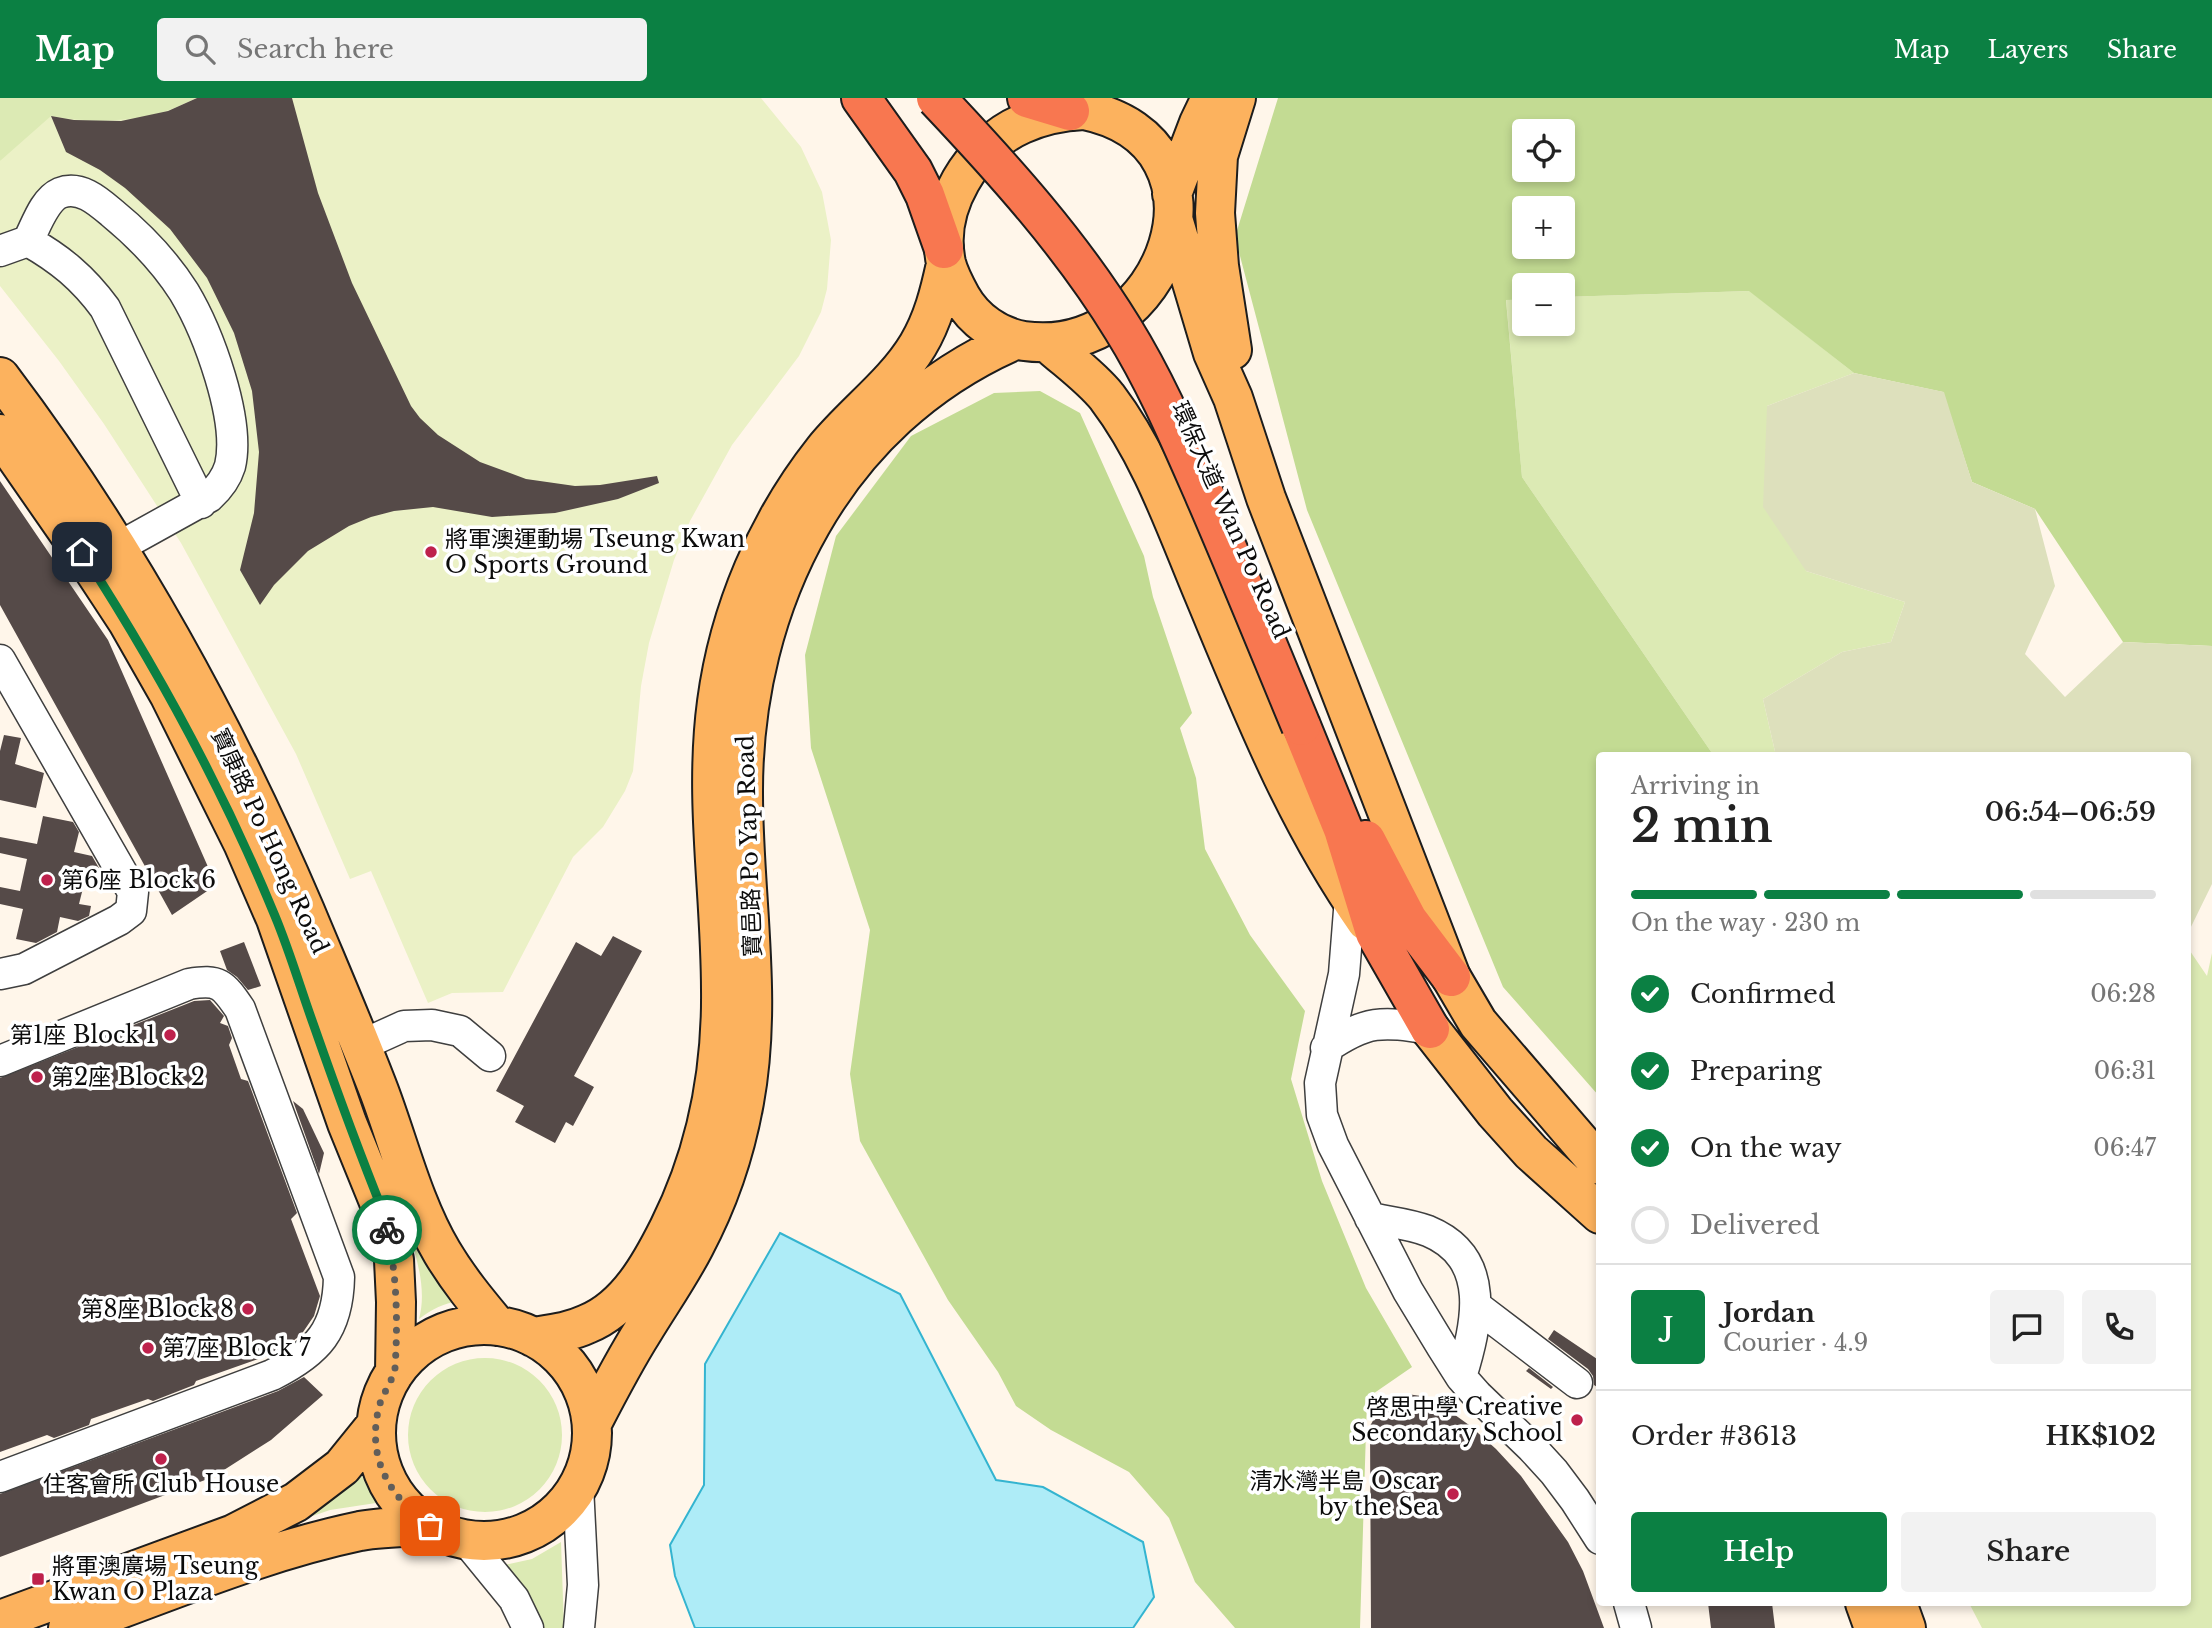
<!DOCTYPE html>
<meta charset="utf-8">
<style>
:root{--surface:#fff;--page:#f2f2f2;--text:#222;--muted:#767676;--line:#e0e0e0;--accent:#0b8043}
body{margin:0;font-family:"Libre Baskerville","Noto Sans TC",serif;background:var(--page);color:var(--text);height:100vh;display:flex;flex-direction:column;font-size:26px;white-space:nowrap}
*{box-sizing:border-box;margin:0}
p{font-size:23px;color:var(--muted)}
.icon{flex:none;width:38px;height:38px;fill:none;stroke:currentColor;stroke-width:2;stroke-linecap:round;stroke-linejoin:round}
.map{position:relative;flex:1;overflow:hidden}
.panel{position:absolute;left:1596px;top:654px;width:595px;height:854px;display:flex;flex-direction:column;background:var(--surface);border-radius:7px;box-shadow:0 4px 10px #0003}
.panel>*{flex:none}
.fabs{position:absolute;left:1512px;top:21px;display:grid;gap:14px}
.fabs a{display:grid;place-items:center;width:63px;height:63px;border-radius:7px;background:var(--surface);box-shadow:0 4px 10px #0003;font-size:35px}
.pin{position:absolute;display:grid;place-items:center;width:60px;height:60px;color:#fff;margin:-30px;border-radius:14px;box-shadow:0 4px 10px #0006}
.courier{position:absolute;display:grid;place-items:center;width:70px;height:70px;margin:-35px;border:5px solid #0b8043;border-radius:50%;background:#fff;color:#222;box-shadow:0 2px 9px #0007}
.head em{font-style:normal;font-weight:600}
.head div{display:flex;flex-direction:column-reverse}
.head{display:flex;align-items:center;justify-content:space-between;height:119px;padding:0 35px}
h1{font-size:46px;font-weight:600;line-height:52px}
.bar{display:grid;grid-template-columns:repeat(4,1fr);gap:10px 7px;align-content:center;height:84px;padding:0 35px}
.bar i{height:9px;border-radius:5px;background:var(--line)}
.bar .on{background:var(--accent)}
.bar p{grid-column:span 4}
.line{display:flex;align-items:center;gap:18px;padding:0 35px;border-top:2px solid var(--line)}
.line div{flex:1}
.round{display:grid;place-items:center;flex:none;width:74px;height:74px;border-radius:7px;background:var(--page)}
ol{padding:0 35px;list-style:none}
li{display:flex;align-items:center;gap:21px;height:77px}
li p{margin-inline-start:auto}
li .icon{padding:7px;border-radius:50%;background:var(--accent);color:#fff;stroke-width:4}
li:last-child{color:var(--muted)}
li i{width:38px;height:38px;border:4px solid var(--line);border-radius:50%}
.cta{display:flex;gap:14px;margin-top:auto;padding:14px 35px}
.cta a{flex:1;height:80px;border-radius:7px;background:var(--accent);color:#fff;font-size:28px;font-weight:600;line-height:80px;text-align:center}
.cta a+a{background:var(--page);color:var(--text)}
header{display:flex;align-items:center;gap:42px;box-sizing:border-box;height:98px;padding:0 35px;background:var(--accent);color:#fff}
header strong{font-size:33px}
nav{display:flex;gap:38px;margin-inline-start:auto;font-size:24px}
.search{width:490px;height:63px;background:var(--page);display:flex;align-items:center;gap:18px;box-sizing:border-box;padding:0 24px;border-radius:7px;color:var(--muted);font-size:26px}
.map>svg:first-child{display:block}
</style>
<header>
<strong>Map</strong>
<div class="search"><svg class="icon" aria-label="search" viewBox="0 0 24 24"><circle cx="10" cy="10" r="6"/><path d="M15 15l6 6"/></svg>Search here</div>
<nav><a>Map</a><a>Layers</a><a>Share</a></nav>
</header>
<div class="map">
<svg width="2212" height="1530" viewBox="0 0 2212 1530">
<rect width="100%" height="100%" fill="#fff6ea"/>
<path fill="#dceab4" d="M0 0H197L168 13 0 63Z
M1750 193 1854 275 1767 308 1806 473 1905 504 1891 544 1842 554 1763 601 1776 658H1714L1522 379 1506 201H1524V226H1563V199Z
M2188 850 2207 878 2212 855V1530H1982L1969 1505H2188Z
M406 1122 460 1203C444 1205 432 1211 419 1221 428 1188 414 1154 406 1122Z
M408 1337a77 77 0 1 1 154 0a77 77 0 1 1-154 0Z
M360 1368 362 1378 376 1405 330 1412 301 1422Z
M561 1444 564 1530H542L504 1467 532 1461Z"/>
<path fill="#c3db93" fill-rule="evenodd" d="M1278 0H2212V548L2123 544 2035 411 1972 384 1943 294 1854 275 1749 193 1563 199V187H1524V201L1506 202 1522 379 1714 658H1600L1599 998 1503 889 1307 412 1235 139ZM1524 33H1563V72H1524ZM1524 110H1563V149H1524Z
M1040 293 1080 315 1144 458 1153 499 1192 615 1180 630 1196 680 1205 751 1250 837 1305 913 1291 981 1322 1083 1366 1190 1412 1269 1367 1300 1360 1530H1235L1195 1484 1169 1420 1129 1374 1051 1332 1016 1308 998 1274 948 1202 860 1043 850 976 870 832 811 650 805 557 836 438 911 338 994 295Z"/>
<path fill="#dde0bc" d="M1854 275 1944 294 1972 384 2035 411 2055 488 2025 556 2065 599 2123 544 2212 548V786L2188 835V658H1776L1763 601 1842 554 1891 544 1905 504 1806 473 1763 409 1767 308Z"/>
<path fill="#ebf1c6" d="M197 0H761L801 49 822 94 831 142 827 191 821 214 799 258 732 347 690 423 674 462 649 545 641 588 633 673 625 693 603 729 573 759 503 894 452 895 428 905 371 773 350 781 296 656 181 445 104 326 59 263 0 188V63L51 18C101 27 152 24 197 0Z"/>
<path fill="#aeecf7" stroke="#34b4d0" stroke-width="2" d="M780 1135 900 1196 996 1382 1043 1389 1143 1444 1154 1499 1133 1530H695L675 1478 670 1447 704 1387 705 1266Z"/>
<path fill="#554a48" d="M197 0H292L318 95 352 185 411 308 420 320 438 337 480 364 526 381 575 388 600 387 657 378 659 385 618 401 555 415 492 419 433 409 394 413 371 419 349 428 308 453 274 487 260 507 240 472 254 415 259 354 252 293 234 235 207 180 170 131 125 90 100 72 66 54 51 18 74 22 121 23 168 13Z
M0 383 108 542 216 787 172 817 0 507Z
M4 637 21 640 15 666 44 675 36 710 0 702V653Z
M43 718 73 724 79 734 74 754 92 758 99 770 98 776 87 774 79 806 91 808 89 818 78 823 60 819 57 834 36 845 16 841 23 811 0 806V789L20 793 27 761 0 755V739L37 746Z
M613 838 642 853 574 978 594 989 573 1028 566 1024 555 1045 515 1024 524 1008 496 993 576 844 601 858Z
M244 844 261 888 248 892 237 879 227 872 220 853Z
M210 902 224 918 220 925 228 928 232 940 229 947 241 981 248 983 297 1115 291 1121 320 1198 314 1218 301 1237 278 1254 196 1283 194 1287 153 1303 148 1301 91 1321 89 1327 54 1340 47 1337 0 1354V980L194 903Z
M293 1003 303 1011 324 1055 319 1076Z
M1554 1232 1600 1263V1291L1594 1287 1593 1278 1588 1271 1548 1241Z
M1529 1270 1553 1289 1551 1291 1526 1273Z
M304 1279 323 1297 271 1342 213 1379 0 1459V1396L278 1293Z
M1407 1296 1428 1299 1437 1304 1469 1327 1496 1351 1521 1378 1568 1444 1583 1473 1604 1530H1371L1370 1328 1380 1310 1397 1298Z
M1708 1505H1772L1775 1530H1711Z"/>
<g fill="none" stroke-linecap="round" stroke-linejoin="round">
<defs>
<path id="minor" d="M28 143C60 161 83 180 105 210L201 405
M0 153 28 143C36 128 44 102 60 95 80 87 98 103 112 115 140 138 165 164 184 194 208 234 241 322 230 368 226 381 219 390 209 399L117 450
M0 562 133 794 131 813 119 822 24 871 0 876
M1350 800 1344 876 1320 985 1322 1017 1333 1047 1408 1193 1442 1249 1461 1279 1477 1297 1532 1350 1554 1374 1575 1402 1600 1441
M362 947 404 928 432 927 460 933 490 958
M1326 950C1367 922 1381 923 1430 931
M0 963 189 886C219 881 223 886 240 911L339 1179C338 1232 318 1254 272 1277L0 1379
M1370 1120C1389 1124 1410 1126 1428 1133 1493 1160 1477 1227 1461 1279
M1476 1208 1577 1285
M578 1388 583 1487 579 1530
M465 1441 514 1501 528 1530
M1629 1505 1636 1530"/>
<path id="major" d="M1084 12C1245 45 1167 263 1024 243 998 239 974 222 961 199 955 188 949 177 946 165 934 109 972 48 1022 26 1042 17 1062 13 1084 12Z
M1172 96 1199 25 1211 0
M1174 124 1213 255 1233 300 1266 400 1451 879 1478 925 1600 1067
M1048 245C1067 262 1091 279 1107 299 1151 357 1175 427 1203 494 1251 609 1294 720 1366 823
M1232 252 1219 168 1215 115 1218 58 1236 0
M0 279C124 443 224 624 305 813 330 873 356 933 379 993 399 1046 413 1105 442 1154 458 1181 477 1204 497 1228
M0 336 82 454 128 524 169 596 243 745 276 821 347 1025 384 1116 394 1162 396 1204 395 1274
M1430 931 1495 1014 1531 1054 1600 1116
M376 1335a108 108 0 1 1 216 0a108 108 0 1 1-216 0Z
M533 1239C552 1236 570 1234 587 1226 627 1210 651 1166 669 1130 706 1056 722 975 721 892 721 796 704 700 717 604 729 513 767 424 824 352 853 316 894 287 918 247 933 222 940 194 946 166
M592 1325C608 1294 624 1263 643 1233 660 1205 679 1178 694 1149 718 1104 735 1054 744 1004 763 901 743 798 743 696 742 504 835 320 1015 242
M1865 1505 1874 1530
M1897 1505 1906 1530
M0 1522 234 1436 296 1404 342 1369 376 1327
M68 1530C164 1496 260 1454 360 1433 382 1429 407 1429 430 1428"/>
<path id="highway" d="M861 0 913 73 925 97 944 151
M1027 0 1070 13
M1301 628 1343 731 1375 835 1430 931
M1366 742 1408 822 1451 879"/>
</defs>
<use href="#minor" stroke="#3f3f3f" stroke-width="33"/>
<use href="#major" stroke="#1d1d1d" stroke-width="42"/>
<use href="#highway" stroke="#1d1d1d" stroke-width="42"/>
<use href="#minor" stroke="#fff" stroke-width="30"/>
<use href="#major" stroke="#fcb25e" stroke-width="38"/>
<use href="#highway" stroke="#f87750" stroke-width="38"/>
<defs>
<path id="highway-bridge" d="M936 0C1004 72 1071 146 1123 231 1156 284 1180 341 1205 398 1238 474 1269 551 1301 628"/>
</defs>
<use href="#highway-bridge" stroke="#1d1d1d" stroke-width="42" stroke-linecap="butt"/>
<use href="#highway-bridge" stroke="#f87750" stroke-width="38"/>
</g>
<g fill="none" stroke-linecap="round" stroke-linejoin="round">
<path stroke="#615e5a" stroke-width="7" stroke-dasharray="0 12.6" d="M387 1132C397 1177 398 1224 395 1270 393 1283 382 1296 379 1309 366 1361 390 1399 430 1428"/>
<path stroke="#0b8043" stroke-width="9" d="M82 454C157 570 223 691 275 818 290 854 301 892 314 928 336 991 359 1054 384 1116L387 1132"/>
</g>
<g fill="#be214c" stroke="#fff" stroke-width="2.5">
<circle cx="431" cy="454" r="7"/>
<circle cx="47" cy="782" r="7"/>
<circle cx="170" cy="937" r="7"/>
<circle cx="37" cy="979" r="7"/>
<circle cx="248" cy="1211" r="7"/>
<circle cx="148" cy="1250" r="7"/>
<circle cx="1577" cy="1322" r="7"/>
<circle cx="161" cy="1361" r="7"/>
<circle cx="1453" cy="1396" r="7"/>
<rect x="31" y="1474" width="14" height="14" rx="3.5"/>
</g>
<g text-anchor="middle" stroke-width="7" stroke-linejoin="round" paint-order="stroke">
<g font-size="23" fill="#0c0c0c" stroke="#fff">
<text transform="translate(1231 422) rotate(66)" y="8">環保大道 Wan Po Road</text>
<text transform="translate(270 743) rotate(65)" y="8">寶康路 Po Hong Road</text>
<text transform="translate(749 748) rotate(-92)" y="8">寶邑路 Po Yap Road</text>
</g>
<g font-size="23" fill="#0c0c0c" stroke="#fff" text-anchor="start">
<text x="445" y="449">將軍澳運動場 Tseung Kwan<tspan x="445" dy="26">O Sports Ground</tspan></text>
<text x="61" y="790">第6座 Block 6</text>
<text x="156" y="945" text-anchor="end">第1座 Block 1</text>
<text x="51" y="987">第2座 Block 2</text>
<text x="234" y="1219" text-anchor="end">第8座 Block 8</text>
<text x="162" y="1258">第7座 Block 7</text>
<text x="1563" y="1317" text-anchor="end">啓思中學 Creative<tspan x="1563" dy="26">Secondary School</tspan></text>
<text x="1439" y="1391" text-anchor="end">清水灣半島 Oscar<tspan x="1439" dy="26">by the Sea</tspan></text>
<text x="161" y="1394" text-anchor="middle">住客會所 Club House</text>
<text x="52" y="1476">將軍澳廣場 Tseung<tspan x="52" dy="26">Kwan O Plaza</tspan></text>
</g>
</g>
</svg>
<div class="fabs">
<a><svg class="icon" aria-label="locate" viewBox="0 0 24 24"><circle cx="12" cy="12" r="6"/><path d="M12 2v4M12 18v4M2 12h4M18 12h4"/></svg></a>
<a>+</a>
<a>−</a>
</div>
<div class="pin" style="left:430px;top:1428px;background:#ea580c"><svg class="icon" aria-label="bag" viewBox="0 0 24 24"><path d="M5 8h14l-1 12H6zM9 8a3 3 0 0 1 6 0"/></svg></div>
<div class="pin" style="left:82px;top:454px;background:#1f2937"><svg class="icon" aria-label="home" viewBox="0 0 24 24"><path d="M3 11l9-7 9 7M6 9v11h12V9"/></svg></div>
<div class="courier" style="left:387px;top:1132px"><svg class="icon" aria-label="bike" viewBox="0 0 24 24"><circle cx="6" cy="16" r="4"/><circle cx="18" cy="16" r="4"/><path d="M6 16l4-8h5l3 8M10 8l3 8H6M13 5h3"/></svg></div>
<section class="panel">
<div class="head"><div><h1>2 min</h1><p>Arriving in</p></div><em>06:54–06:59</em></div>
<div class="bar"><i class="on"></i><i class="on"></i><i class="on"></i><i></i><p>On the way · 230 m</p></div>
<ol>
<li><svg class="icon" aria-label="check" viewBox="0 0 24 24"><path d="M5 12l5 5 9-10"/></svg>Confirmed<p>06:28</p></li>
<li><svg class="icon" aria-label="check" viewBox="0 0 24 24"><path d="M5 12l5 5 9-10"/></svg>Preparing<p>06:31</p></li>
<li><svg class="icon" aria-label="check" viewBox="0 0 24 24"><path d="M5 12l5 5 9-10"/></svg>On the way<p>06:47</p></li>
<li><i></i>Delivered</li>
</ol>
<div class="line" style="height:126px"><b class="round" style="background:var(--accent);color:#fff">J</b><div><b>Jordan</b><p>Courier · 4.9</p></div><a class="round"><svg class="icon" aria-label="chat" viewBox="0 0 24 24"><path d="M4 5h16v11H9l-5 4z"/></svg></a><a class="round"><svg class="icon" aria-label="phone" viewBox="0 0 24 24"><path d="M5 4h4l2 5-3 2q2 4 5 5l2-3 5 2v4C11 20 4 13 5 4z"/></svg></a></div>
<div class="line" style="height:91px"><div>Order #3613</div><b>HK$102</b></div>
<div class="cta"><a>Help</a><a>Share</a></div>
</section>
</div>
